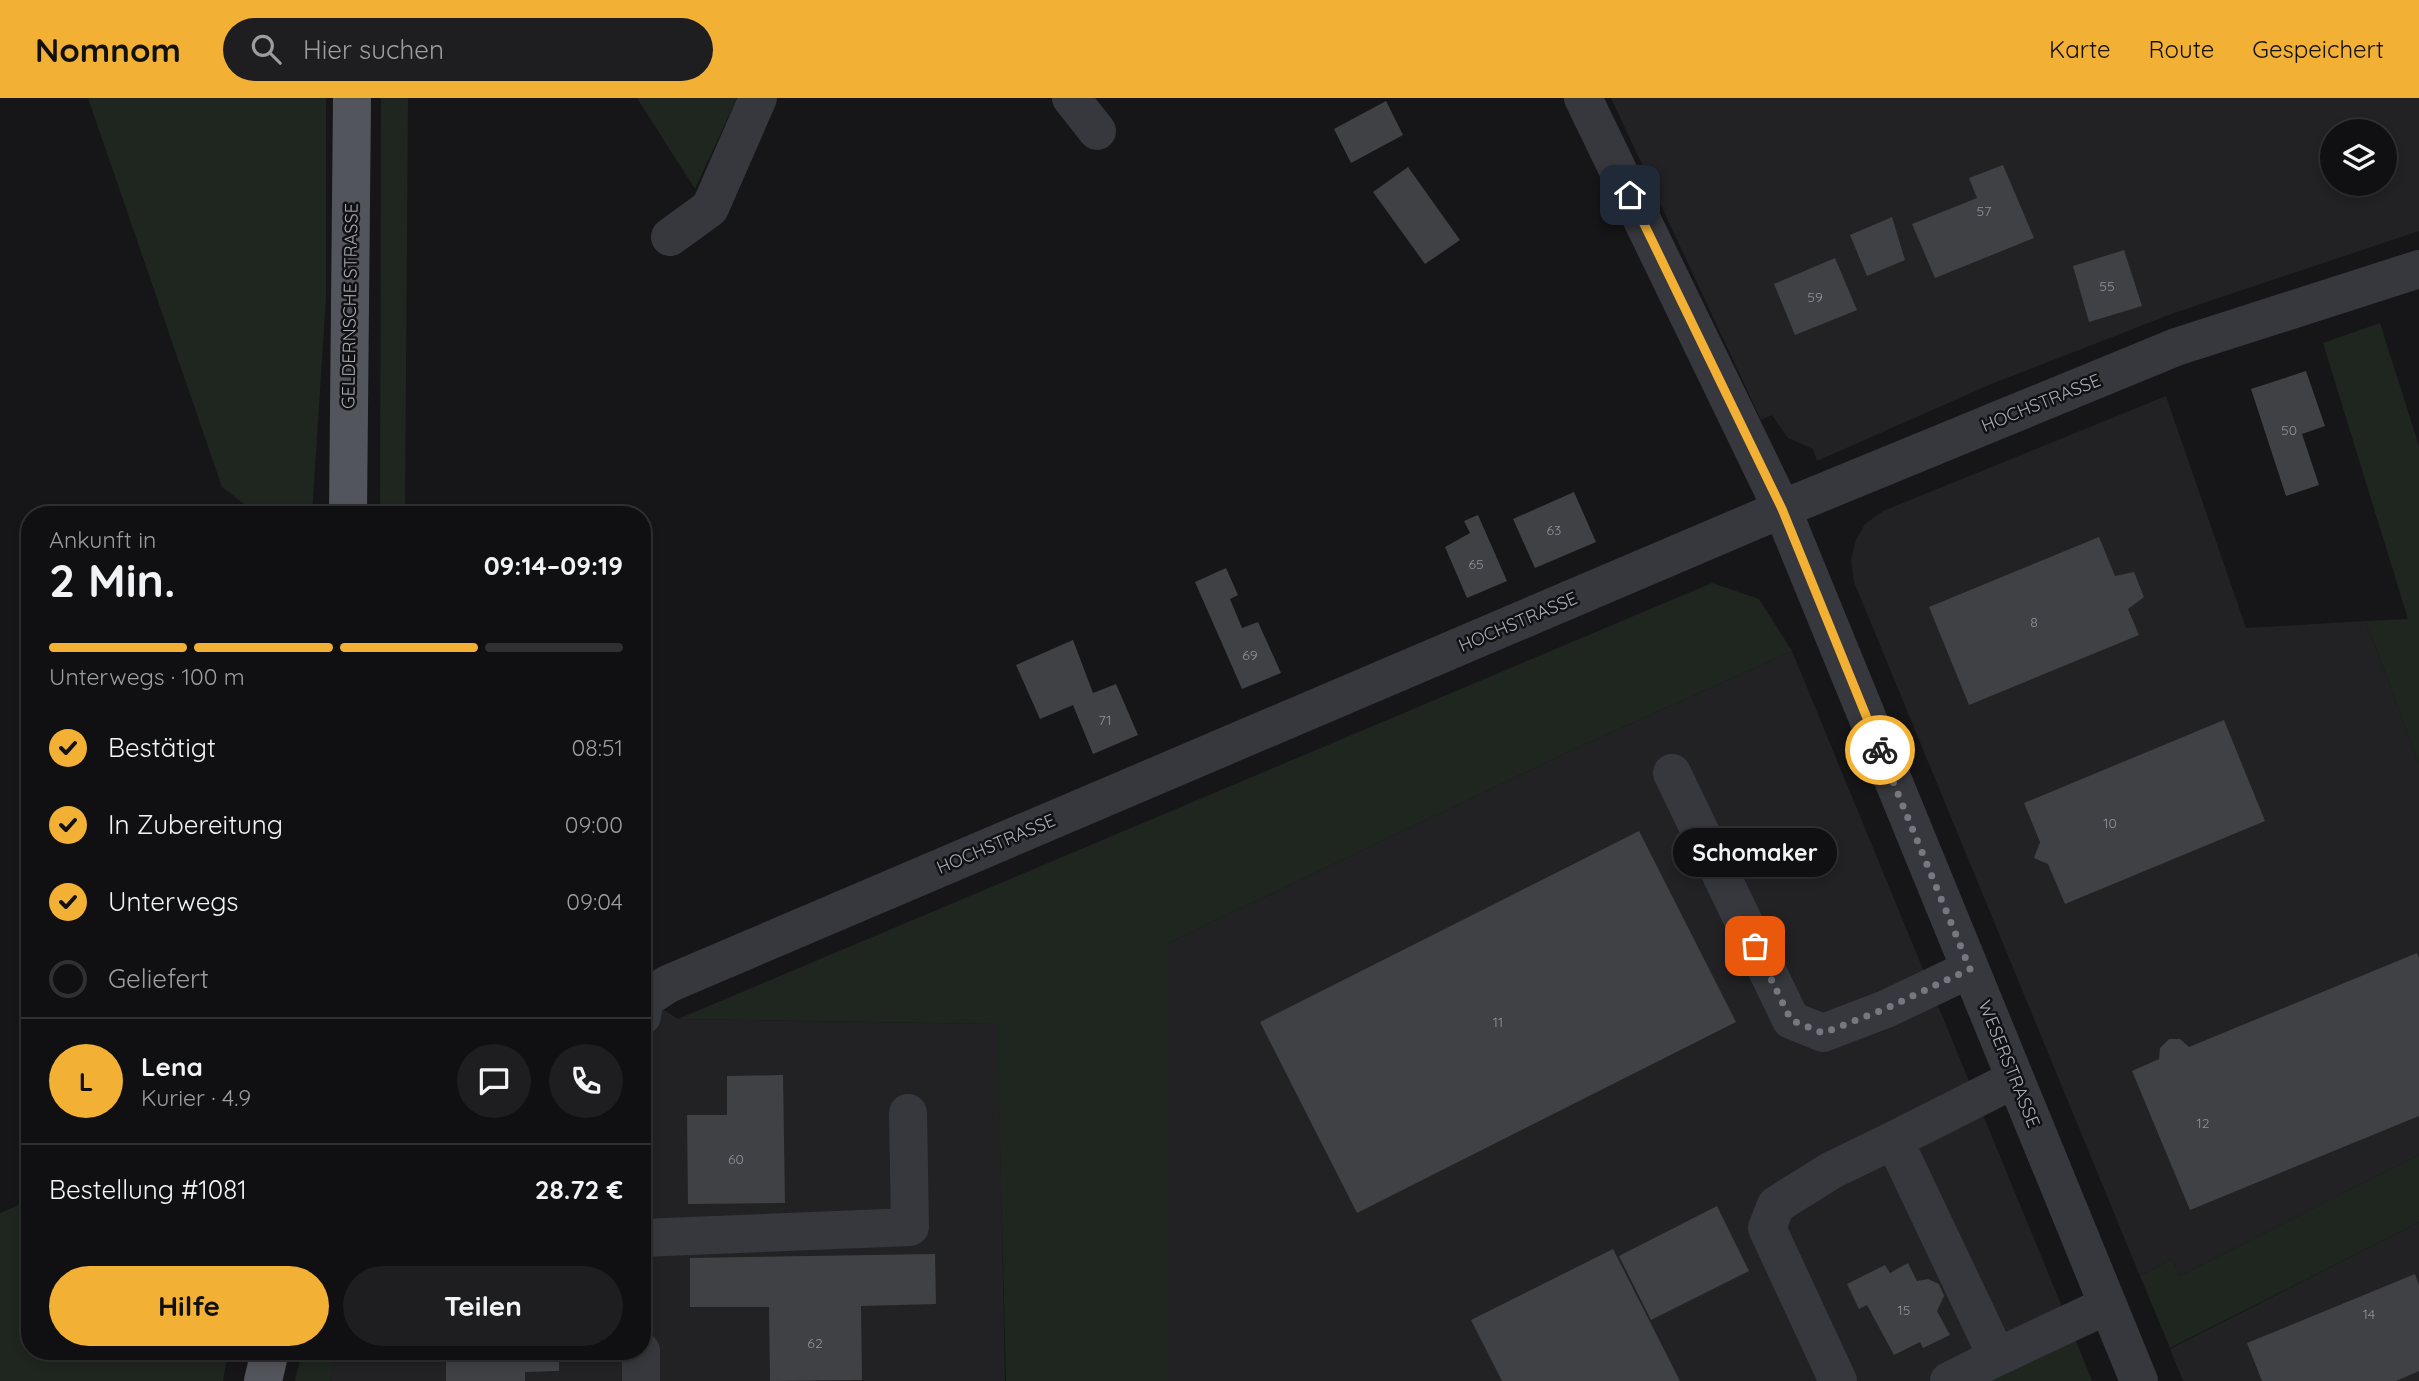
<!DOCTYPE html>
<html lang="de">
<meta charset="utf-8">
<style>
:root{--surface:#101012;--page:#1e1e20;--text:#f1f3f6;--muted:#9c9d9f;--line:#303032;--accent:#f2b134}
body{margin:0;font-family:Quicksand,sans-serif;background:var(--page);color:var(--text);height:100vh;display:flex;flex-direction:column;font-size:26px;white-space:nowrap}
*{box-sizing:border-box;margin:0}
p{font-size:23px;color:var(--muted)}
.icon{flex:none;width:38px;height:38px;fill:none;stroke:currentColor;stroke-width:2;stroke-linecap:round;stroke-linejoin:round}
.map{position:relative;flex:1;overflow:hidden}
.panel{position:absolute;left:21px;top:408px;width:630px;height:854px;display:flex;flex-direction:column;background:var(--surface);border-radius:28px;box-shadow:0 4px 10px #0003,0 0 0 2px var(--line)}
.panel>*{flex:none}
.controls{position:absolute;left:2320px;top:21px;display:grid;gap:14px}
.controls a{display:grid;place-items:center;width:77px;height:77px;border-radius:50%;background:var(--surface);box-shadow:0 4px 10px #0003,0 0 0 2px var(--line);font-size:35px}
.pin{position:absolute;display:grid;place-items:center;width:60px;height:60px;color:#fff;margin:-30px;border-radius:14px;box-shadow:0 4px 10px #0006}
.courier{position:absolute;display:grid;place-items:center;width:70px;height:70px;margin:-35px;border:5px solid #f2b134;border-radius:50%;background:#fff;color:#222;box-shadow:0 2px 9px #0007}
.bubble{position:absolute;height:49px;border-radius:24px;background:var(--surface);box-shadow:0 4px 10px #0003,0 0 0 2px var(--line);font-size:23px;font-weight:700;line-height:49px;text-align:center}
.headline em{font-style:normal;font-weight:700}
.headline div{display:flex;flex-direction:column-reverse}
.headline{display:flex;align-items:center;justify-content:space-between;height:119px;padding:0 28px}
h1{font-size:46px;font-weight:700;line-height:52px}
.bar{display:grid;grid-template-columns:repeat(4,1fr);gap:10px 7px;align-content:center;height:84px;padding:0 28px}
.bar i{height:9px;border-radius:5px;background:var(--line)}
.bar .on{background:var(--accent)}
.bar p{grid-column:span 4}
.line{display:flex;align-items:center;gap:18px;padding:0 28px;border-top:2px solid var(--line)}
.line div{flex:1}
.round{display:grid;place-items:center;flex:none;width:74px;height:74px;border-radius:37px;background:var(--page)}
ol{padding:0 28px;list-style:none}
li{display:flex;align-items:center;gap:21px;height:77px}
li p{margin-inline-start:auto}
li .icon{padding:7px;border-radius:50%;background:var(--accent);color:#111;stroke-width:4}
li:last-child{color:var(--muted)}
li i{width:38px;height:38px;border:4px solid var(--line);border-radius:50%}
.cta{display:flex;gap:14px;margin-top:auto;padding:14px 28px}
.cta a{flex:1;height:80px;border-radius:42px;background:var(--accent);color:#111;font-size:28px;font-weight:700;line-height:80px;text-align:center}
.cta a+a{background:var(--page);color:var(--text)}
header{display:flex;align-items:center;gap:42px;box-sizing:border-box;height:98px;padding:0 35px;background:var(--accent);color:#111}
header strong{font-size:33px}
nav{display:flex;gap:38px;margin-inline-start:auto;font-size:24px}
.search{width:490px;height:63px;background:var(--page);display:flex;align-items:center;gap:18px;box-sizing:border-box;padding:0 24px;border-radius:38px;color:var(--muted);font-size:26px}
.map>svg:first-child{display:block}
</style>
<header>
<strong>Nomnom</strong>
<div class="search"><svg class="icon" aria-label="search" viewBox="0 0 24 24"><circle cx="10" cy="10" r="6"/><path d="M15 15l6 6"/></svg>Hier suchen</div>
<nav><a>Karte</a><a>Route</a><a>Gespeichert</a></nav>
</header>
<div class="map">
<svg width="2419" height="1283" viewBox="0 0 2419 1283">
<rect width="100%" height="100%" fill="#161618"/>
<path fill="#222225" fill-rule="evenodd" d="M1611 0H2419V133L2174 215 1989 287 1817 363 1813 351 1788 340 1772 317 1761 322ZM2333 33H2385V86H2333Z
M2166 298 2246 530 2366 523 2419 666V1057L2180 1178 2172 1161 2140 1178 1854 484 1851 461 1856 442 1865 426 1883 413Z
M1792 553 2072 1233 1970 1283H1168V845L1572 652Z
M642 897 678 921 998 926 1005 1283H330L337 1253H642Z
M2419 1124V1283H2183L2170 1251Z"/>
<path fill="#1e261f" d="M88 0H326V200L312 416H257L222 389Z
M381 0H408L405 416H380Z
M637 0H737L695 91Z
M2380 225 2419 348V666L2366 523 2408 521 2323 245Z
M1712 485 1759 501 1792 553 1572 652 1168 845V1283H1006L997 926 678 921Z
M2419 1057V1124L2170 1250 2140 1178 2172 1161 2180 1178Z
M30 1102V1253H228L223 1283H0V1115Z
M2072 1233 2092 1283H1970Z
M302 1253H337L330 1283H295Z"/>
<path fill="#404145" d="M1386 3 1403 37 1351 65 1334 31Z
M2003 67 2034 140 1935 180 1912 126 1977 100 1969 80Z
M1408 69 1460 142 1425 166 1373 94Z
M1892 119 1905 162 1867 178 1850 137Z
M2124 152 2142 208 2089 224 2073 168Z
M1835 160 1857 212 1795 237 1774 186Z
M2306 273 2325 328 2302 336 2319 387 2286 398 2251 291Z
M1574 394 1596 444 1535 470 1513 421Z
M1478 417 1507 483 1467 500 1445 449 1470 435 1464 423Z
M2099 439 2115 478 2134 474 2144 499 2128 511 2139 537 1969 607 1929 509Z
M1226 470 1238 497 1230 501 1242 530 1258 524 1281 575 1242 591 1195 484Z
M1073 542 1093 595 1116 586 1138 637 1093 656 1073 607 1040 621 1016 567Z
M2224 622 2265 723 2065 806 2048 766 2034 760 2040 744 2024 705Z
M1639 733 1736 924 1357 1115 1260 924Z
M2417 855 2419 860V1018L2190 1112 2132 973 2159 961 2160 950 2169 941H2180L2189 949Z
M783 977 785 1105 688 1106 687 1017H727V978Z
M1717 1108 1749 1173 1651 1222 1619 1158Z
M1613 1151 1680 1283H1502L1471 1222Z
M935 1156 936 1206 861 1208 862 1282 770 1283 769 1209H690V1160Z
M1908 1165 1917 1183 1928 1181 1939 1186 1944 1198 1937 1213 1950 1237 1923 1250 1920 1244 1894 1257 1867 1207 1859 1211 1847 1186 1885 1167 1890 1175Z
M2415 1176 2419 1187V1273L2396 1283H2262L2247 1245Z
M498 1253H559V1273L525 1274V1283H446V1256Z"/>
<g fill="none" stroke-linecap="round" stroke-linejoin="round">
<path stroke="#37383d" stroke-width="38" d="M1071 0 1097 33
M1583 0 1782 411 2139 1283
M670 139 710 110 758 0
M1672 675 1791 922 1823 935 1886 911 1970 871
M642 918 645 901 668 886 1782 411 2176 249 2419 171
M2015 981 1894 1042 1997 1259 2108 1207
M642 1140 910 1129 908 1015
M641 1253V1283
M1838 1283 1767 1130 1776 1107 1832 1072 1894 1042
M1949 1283 1997 1259"/>
<path stroke="#53555c" stroke-width="38" d="M348 416 352 0
M263 1283 270 1253"/>
</g>
<g fill="none" stroke-linecap="round" stroke-linejoin="round">
<path stroke="#757880" stroke-width="7" stroke-dasharray="0 12.6" d="M1755 848 1791 922 1823 935 1885 911 1970 871 1880 652"/>
<path stroke="#f2b134" stroke-width="9" d="M1630 97 1782 411 1880 652"/>
</g>
<g text-anchor="middle" stroke-width="5" stroke-linejoin="round" paint-order="stroke">
<g font-size="14" fill="#8e929b">
<text x="1984" y="118">57</text>
<text x="2107" y="193">55</text>
<text x="1815" y="204">59</text>
<text x="2289" y="337">50</text>
<text x="1554" y="437">63</text>
<text x="1476" y="471">65</text>
<text x="2034" y="529">8</text>
<text x="1250" y="562">69</text>
<text x="1105" y="627">71</text>
<text x="2110" y="730">10</text>
<text x="1498" y="929">11</text>
<text x="2203" y="1030">12</text>
<text x="736" y="1066">60</text>
<text x="1904" y="1217">15</text>
<text x="2369" y="1221">14</text>
<text x="815" y="1250">62</text>
</g>
<g font-size="18" fill="#a8adb8" stroke="#111113">
<text transform="translate(350 208) rotate(-89)" y="6">GELDERNSCHE STRASSE</text>
<text transform="translate(2041 305) rotate(-22)" y="6">HOCHSTRASSE</text>
<text transform="translate(1518 524) rotate(-23)" y="6">HOCHSTRASSE</text>
<text transform="translate(996 746) rotate(-23)" y="6">HOCHSTRASSE</text>
<text transform="translate(2009 966) rotate(68)" y="6">WESERSTRASSE</text>
</g>
</g>
</svg>
<div class="controls">
<a><svg class="icon" aria-label="layers" viewBox="0 0 24 24"><path d="M12 4l9 5-9 5-9-5zM3 14l9 5 9-5"/></svg></a>
</div>
<div class="pin" style="left:1755px;top:848px;background:#ea580c"><svg class="icon" aria-label="bag" viewBox="0 0 24 24"><path d="M5 8h14l-1 12H6zM9 8a3 3 0 0 1 6 0"/></svg></div>
<div class="pin" style="left:1630px;top:97px;background:#1f2937"><svg class="icon" aria-label="home" viewBox="0 0 24 24"><path d="M3 11l9-7 9 7M6 9v11h12V9"/></svg></div>
<div class="courier" style="left:1880px;top:652px"><svg class="icon" aria-label="bike" viewBox="0 0 24 24"><circle cx="6" cy="16" r="4"/><circle cx="18" cy="16" r="4"/><path d="M6 16l4-8h5l3 8M10 8l3 8H6M13 5h3"/></svg></div>
<div class="bubble" style="left:1673px;top:730px;width:164px">Schomaker</div>
<section class="panel">
<div class="headline"><div><h1>2 Min.</h1><p>Ankunft in</p></div><em>09:14–09:19</em></div>
<div class="bar"><i class="on"></i><i class="on"></i><i class="on"></i><i></i><p>Unterwegs · 100 m</p></div>
<ol>
<li><svg class="icon" aria-label="check" viewBox="0 0 24 24"><path d="M5 12l5 5 9-10"/></svg>Bestätigt<p>08:51</p></li>
<li><svg class="icon" aria-label="check" viewBox="0 0 24 24"><path d="M5 12l5 5 9-10"/></svg>In Zubereitung<p>09:00</p></li>
<li><svg class="icon" aria-label="check" viewBox="0 0 24 24"><path d="M5 12l5 5 9-10"/></svg>Unterwegs<p>09:04</p></li>
<li><i></i>Geliefert</li>
</ol>
<div class="line" style="height:126px"><b class="round" style="background:var(--accent);color:#111">L</b><div><b>Lena</b><p>Kurier · 4.9</p></div><a class="round"><svg class="icon" aria-label="chat" viewBox="0 0 24 24"><path d="M4 5h16v11H9l-5 4z"/></svg></a><a class="round"><svg class="icon" aria-label="phone" viewBox="0 0 24 24"><path d="M5 4h4l2 5-3 2q2 4 5 5l2-3 5 2v4C11 20 4 13 5 4z"/></svg></a></div>
<div class="line" style="height:91px"><div>Bestellung #1081</div><b>28.72 €</b></div>
<div class="cta"><a>Hilfe</a><a>Teilen</a></div>
</section>
</div>
